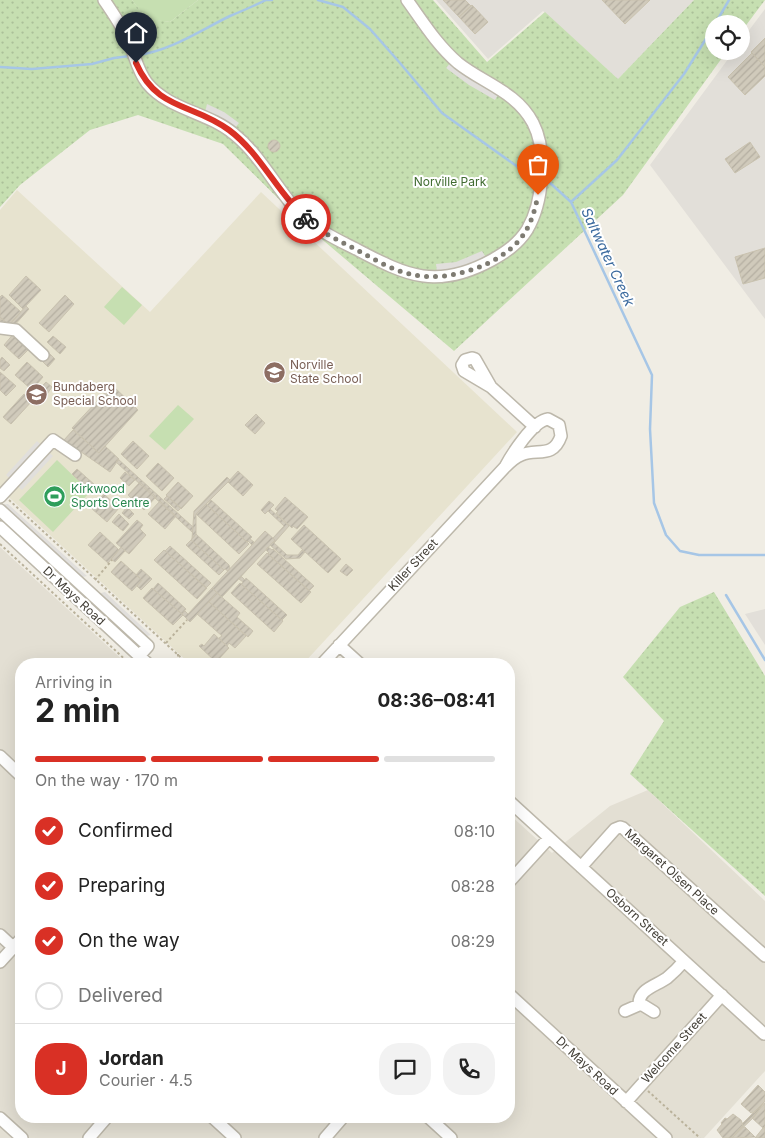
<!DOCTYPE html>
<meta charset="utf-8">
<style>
:root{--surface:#fff;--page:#f2f2f2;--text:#222;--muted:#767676;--line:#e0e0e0;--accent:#d93025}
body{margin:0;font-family:Inter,sans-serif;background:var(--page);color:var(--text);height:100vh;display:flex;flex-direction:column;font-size:19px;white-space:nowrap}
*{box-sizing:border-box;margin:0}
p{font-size:16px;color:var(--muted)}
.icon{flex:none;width:28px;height:28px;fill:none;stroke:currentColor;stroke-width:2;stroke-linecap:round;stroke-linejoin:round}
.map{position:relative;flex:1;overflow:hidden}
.drawer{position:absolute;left:15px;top:658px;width:500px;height:465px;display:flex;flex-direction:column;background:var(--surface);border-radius:20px;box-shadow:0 5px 20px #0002}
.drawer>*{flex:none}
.fabs{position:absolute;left:705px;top:15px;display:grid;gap:10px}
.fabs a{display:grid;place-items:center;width:45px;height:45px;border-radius:50%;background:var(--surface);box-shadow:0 5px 20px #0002;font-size:25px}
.pin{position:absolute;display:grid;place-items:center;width:42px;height:42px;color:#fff;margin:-51px -21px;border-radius:50% 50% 50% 0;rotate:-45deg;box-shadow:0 0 5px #0007}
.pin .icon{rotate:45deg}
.courier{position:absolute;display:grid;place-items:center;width:50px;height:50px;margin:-25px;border:4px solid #d93025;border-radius:50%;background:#fff;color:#222;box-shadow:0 1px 6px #0007}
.summary em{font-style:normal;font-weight:700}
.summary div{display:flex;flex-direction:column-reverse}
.summary{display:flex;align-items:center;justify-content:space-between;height:85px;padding:0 20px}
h1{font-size:32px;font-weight:700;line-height:38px}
.bar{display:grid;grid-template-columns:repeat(4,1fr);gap:8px 5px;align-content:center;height:60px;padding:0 20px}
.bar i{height:6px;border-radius:4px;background:var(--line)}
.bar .active{background:var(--accent)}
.bar p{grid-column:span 4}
.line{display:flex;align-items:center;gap:12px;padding:0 20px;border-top:1px solid var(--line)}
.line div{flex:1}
.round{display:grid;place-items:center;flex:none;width:52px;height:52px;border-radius:20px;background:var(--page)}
ol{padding:0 20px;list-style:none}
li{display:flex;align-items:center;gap:15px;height:55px}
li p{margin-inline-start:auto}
li .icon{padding:5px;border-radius:50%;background:var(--accent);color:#fff;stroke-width:4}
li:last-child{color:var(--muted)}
li i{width:28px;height:28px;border:2px solid var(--line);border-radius:50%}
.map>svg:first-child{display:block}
</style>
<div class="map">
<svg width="765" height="1138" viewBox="0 0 765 1138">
<defs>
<pattern id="park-dots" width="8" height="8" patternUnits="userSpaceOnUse" patternTransform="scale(1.25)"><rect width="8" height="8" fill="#c6dfb1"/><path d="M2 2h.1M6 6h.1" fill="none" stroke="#abc099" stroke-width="1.8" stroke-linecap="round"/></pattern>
<pattern id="building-hatch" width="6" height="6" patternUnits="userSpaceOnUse" patternTransform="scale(1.25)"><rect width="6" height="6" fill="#d0cabb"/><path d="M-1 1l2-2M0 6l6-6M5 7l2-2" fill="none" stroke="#b4aea1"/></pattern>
</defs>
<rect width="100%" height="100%" fill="#f0ede4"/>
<path fill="#e3dfd3" d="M0 547 127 664H21V1116H509V814L552 853 610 806 648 790 765 901V1071L704 1138H0Z"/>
<path fill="#e2dfd9" d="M436 0H694L618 79 543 11 488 59Z
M765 9V319L650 165 734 51H741V41Z
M765 609V645L745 614Z"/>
<path fill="#e7e3cf" d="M17 190 150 312 261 192 517 432 303 664H190L0 489V210Z"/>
<path fill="#c6dfb1" d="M132 0H198L170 22 146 19Z
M122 287 142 305 124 325 104 307Z
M178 405 194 419 165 450 149 436Z
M57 460 90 492 53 532 19 500Z"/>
<path fill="url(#park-dots)" d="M0 0H132L146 18 170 22 198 0H433L487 62 545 12 618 79 694 0H765L741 32V24H714V51H727L623 195 454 351 305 225 223 144 138 115 90 130 20 185 0 207Z
M714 592 765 676V896L630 774 664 721 623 677 680 607Z"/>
<path fill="#e1dfdc" d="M451 62 499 93 495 100 469 85 446 68Z
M207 104 224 112 239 123 234 129 205 112Z
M482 251 487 259 474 265 437 273 436 264 456 262Z
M37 441 53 456 22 490 6 475Z
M8 504 87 576 79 578 0 505Z
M105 592 151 635 143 637 97 594Z"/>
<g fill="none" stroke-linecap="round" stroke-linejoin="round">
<path stroke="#a6c6e6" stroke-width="2.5" d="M318 0 343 7 370 29 400 63 442 113 532 177 538 178
M715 24 729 0
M138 55C170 51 201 30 230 16 242 11 254 6 266 0H272
M0 67 32 69 92 64 114 58 130 56
M546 181 549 182 571 202 652 375 650 429 654 503 666 535 680 551 699 555H765
M571 202 617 160 684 74 714 26
M726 595 765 660"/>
</g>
<path fill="url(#building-hatch)" stroke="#c9c2af" d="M443 0H465L471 6 459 17Z
M602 0H650L625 24Z
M472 5 488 22 475 34 459 17Z
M765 38V67L751 52Z
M752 53 765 67V76L745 95 728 77Z
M268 146a6 6 0 1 1 12 0a6 6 0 1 1-12 0Z
M750 142 760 157 735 173 725 159Z
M765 248V278L743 284 735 257Z
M26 276 41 290 23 309 9 295Z
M2 295 21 312 9 325 0 317V297Z
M65 295 74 304 49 332 39 323Z
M26 306 29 309 13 327 0 323V317L9 325Z
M15 332 31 347 19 359 4 345Z
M53 336 66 347 60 354 47 342Z
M48 352 55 359 48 367 41 360Z
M2 357 10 365 4 371 0 368V360Z
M27 362 43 377 32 390 15 375Z
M0 372 16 386 6 396 0 390Z
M46 382 52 387 47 394 40 388Z
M112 385 138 410 99 453 72 428Z
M24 394 32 401 11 424 3 417Z
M256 414 265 423 255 434 245 425Z
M73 430 99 453 105 446 119 459 110 472 64 440Z
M133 441 149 456 137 469 121 454Z
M118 459 193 527 192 532 116 462Z
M158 463 174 478 162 491 146 476Z
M77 469 96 486 91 492 72 474Z
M238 471 253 485 243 496 228 482Z
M125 472 135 480 129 486 120 478Z
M227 477 230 480 196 514V534L192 539 194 511Z
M140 482 156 497 144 510 128 495Z
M178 482 193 496 181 509 166 495Z
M104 494 119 508 107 522 91 508Z
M167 496 181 508 178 511 164 499Z
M285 497 308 517 297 529 293 526 292 528 276 513 278 512 275 509Z
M211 500 252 537 250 539 254 542 252 545 248 541 247 542 207 505Z
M160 501 176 516 165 529 148 514Z
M269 501 274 505 265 514 261 510Z
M206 504 249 544 239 554 196 514Z
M127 507 134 514 129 519 122 513Z
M270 509 289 526 274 543 275 540 273 538 284 526 268 511Z
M119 514 129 524 123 531 112 522Z
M137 520 143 525 140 529 146 535 129 554 116 543Z
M304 525 341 559 328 573 291 539Z
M265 531 275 540 222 597 212 588Z
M100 532 119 550 108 563 88 545Z
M196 534 229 565 230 568 228 571 225 569 224 570 191 540Z
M191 540 224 570 219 575 186 545Z
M273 542 287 555H298L302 550 305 552 300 558 286 559 270 545Z
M170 546 211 583 206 588 165 551Z
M121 547 125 551 115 562 111 559Z
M268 547 272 550 273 549 314 586 309 591 268 554 269 553 266 550Z
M164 550 207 588 197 599 154 560Z
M267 553 311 592 301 603 257 564Z
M121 561 142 580 132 591 111 572Z
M346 564 353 570 347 576 340 571Z
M141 569 152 579 141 590 137 586 142 580 136 575Z
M241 576 245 580 246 578 287 615 282 620 241 584 243 582 239 579Z
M158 583 186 609 182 614 153 589Z
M240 583 283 621 274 632 231 593Z
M152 588 183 615 173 625 143 598Z
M212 588 217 593 190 622 182 614 185 611 188 614Z
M217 593 240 613 237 617 253 631 248 637 209 602Z
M209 602 246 636 235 648 229 643 227 646 219 638 222 636 197 614Z
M214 634 229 648 216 662 199 646 202 644 204 646Z
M758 1085 765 1092V1101L754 1113 753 1112 751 1113 741 1104Z
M765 1101 754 1117 733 1137 743 1125 742 1124Z
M765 1103V1127L763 1128 752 1118Z
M733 1114 741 1120 743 1125 731 1138H723L717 1130 722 1124 721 1123 725 1118 727 1119Z
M742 1127H745L755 1137 732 1138Z
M765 1127V1138H755L763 1128Z"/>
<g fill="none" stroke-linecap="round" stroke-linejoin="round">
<defs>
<path id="minor" d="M104 0C113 13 122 26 128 40 135 55 137 70 147 83 169 110 208 112 234 134 264 158 279 196 308 221 322 233 340 241 356 249 407 276 437 290 492 260 506 252 518 244 527 230 543 203 548 152 533 123 517 92 483 83 458 63 437 45 423 22 407 0
M0 328 16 330 43 355
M491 387 475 359 472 358 465 360 462 365 464 371 491 387 535 427
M0 497 53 440 75 455
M0 510 148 646 139 656
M0 527 148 664
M339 645 360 664
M322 664 505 467C510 462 515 457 521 455 537 448 553 459 561 436L559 425 548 419C533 421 512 454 505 467
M0 756 21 776
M509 801 764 1034
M581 867 615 829 620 827 623 828 765 956
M509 882 549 838
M0 935 13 947
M0 962 21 939
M509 994 666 1138
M639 1005C638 989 656 986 667 978 673 973 679 967 684 961
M625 1011 641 1004 654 1012
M626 1102 722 995
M211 1116 235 1138
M427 1116 451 1138
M0 1118 22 1138
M89 1138 108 1116
M325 1138 344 1116"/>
</defs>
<use href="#minor" stroke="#bdb8ab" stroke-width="14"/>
<path stroke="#bab29b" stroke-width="2" stroke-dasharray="2.5 2.5" stroke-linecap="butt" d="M9 500 188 664
M0 544 130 664
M95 580 112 560
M166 643 187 620
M178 654V664
M648 1091 700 1138"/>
<use href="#minor" stroke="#fff" stroke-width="11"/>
</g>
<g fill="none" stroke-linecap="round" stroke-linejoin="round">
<path stroke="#7e7b72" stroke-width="5" stroke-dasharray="0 9" d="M306 219C320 232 338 240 355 249 374 259 393 271 414 275 449 282 499 266 521 238 531 225 535 210 538 195"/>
<path stroke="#d93025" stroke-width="6" d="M136 63C157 111 193 103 229 130 260 153 277 192 306 219"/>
</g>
<defs>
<symbol id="school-disc" viewBox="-11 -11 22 22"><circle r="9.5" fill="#8d6e63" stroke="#fff"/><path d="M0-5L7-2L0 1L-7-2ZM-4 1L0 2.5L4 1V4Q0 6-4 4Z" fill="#fff"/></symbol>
<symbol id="stadium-disc" viewBox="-11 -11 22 22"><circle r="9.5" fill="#2e9e5b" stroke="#fff"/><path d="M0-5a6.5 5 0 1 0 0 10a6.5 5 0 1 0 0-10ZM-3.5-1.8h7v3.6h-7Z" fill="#fff"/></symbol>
</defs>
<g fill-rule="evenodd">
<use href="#school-disc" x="262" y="360" width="25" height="25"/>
<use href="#school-disc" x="24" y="382" width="25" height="25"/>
<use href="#stadium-disc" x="42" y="484" width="25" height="25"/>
</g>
<g text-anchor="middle" stroke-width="4" stroke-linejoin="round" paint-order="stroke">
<g font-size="12" fill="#406b30" stroke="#fff">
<text x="450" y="186">Norville Park</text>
</g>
<g font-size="12" fill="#785e54" stroke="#fff" text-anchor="start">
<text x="290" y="369">Norville<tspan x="290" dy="14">State School</tspan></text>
<text x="53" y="391">Bundaberg<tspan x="53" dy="14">Special School</tspan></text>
</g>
<g font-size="12" fill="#27864d" stroke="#fff" text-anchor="start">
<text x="71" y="493">Kirkwood<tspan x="71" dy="14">Sports Centre</tspan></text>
</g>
<g font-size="12" fill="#413d35" stroke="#fff">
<text transform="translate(413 565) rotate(-47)" y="4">Killer Street</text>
<text transform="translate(74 596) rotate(43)" y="4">Dr Mays Road</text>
<text transform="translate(672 872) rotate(42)" y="4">Margaret Olsen Place</text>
<text transform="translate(637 917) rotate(42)" y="4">Osborn Street</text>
<text transform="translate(674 1048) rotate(-48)" y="4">Welcome Street</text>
<text transform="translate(587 1066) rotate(43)" y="4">Dr Mays Road</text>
</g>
<g font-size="14" font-style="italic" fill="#3c6b9f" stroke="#fff">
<text transform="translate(608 257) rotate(65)" y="5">Saltwater Creek</text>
</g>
</g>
</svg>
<div class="fabs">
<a><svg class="icon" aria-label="locate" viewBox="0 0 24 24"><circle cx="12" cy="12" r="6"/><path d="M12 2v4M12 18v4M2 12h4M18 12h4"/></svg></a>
</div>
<div class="pin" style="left:538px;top:195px;background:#ea580c"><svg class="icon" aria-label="bag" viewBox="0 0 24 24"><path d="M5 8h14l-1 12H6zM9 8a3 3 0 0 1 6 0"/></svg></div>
<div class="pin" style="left:136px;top:63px;background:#1f2937"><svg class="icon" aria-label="home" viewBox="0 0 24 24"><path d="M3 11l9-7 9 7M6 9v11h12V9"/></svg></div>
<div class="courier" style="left:306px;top:219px"><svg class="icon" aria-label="bike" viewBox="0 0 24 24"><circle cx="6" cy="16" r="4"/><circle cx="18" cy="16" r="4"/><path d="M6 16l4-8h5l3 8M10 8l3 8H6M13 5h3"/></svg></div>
<section class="drawer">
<div class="summary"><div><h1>2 min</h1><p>Arriving in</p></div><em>08:36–08:41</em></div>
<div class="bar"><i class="active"></i><i class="active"></i><i class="active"></i><i></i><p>On the way · 170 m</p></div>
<ol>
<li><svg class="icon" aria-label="check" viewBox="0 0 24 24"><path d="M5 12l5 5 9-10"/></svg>Confirmed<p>08:10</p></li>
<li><svg class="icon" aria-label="check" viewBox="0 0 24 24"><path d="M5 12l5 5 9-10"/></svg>Preparing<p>08:28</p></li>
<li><svg class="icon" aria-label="check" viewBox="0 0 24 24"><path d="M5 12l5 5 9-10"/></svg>On the way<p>08:29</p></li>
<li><i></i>Delivered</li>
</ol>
<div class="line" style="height:90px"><b class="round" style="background:var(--accent);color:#fff">J</b><div><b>Jordan</b><p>Courier · 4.5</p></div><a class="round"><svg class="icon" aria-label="chat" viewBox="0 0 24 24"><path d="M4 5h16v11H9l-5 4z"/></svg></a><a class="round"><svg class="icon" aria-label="phone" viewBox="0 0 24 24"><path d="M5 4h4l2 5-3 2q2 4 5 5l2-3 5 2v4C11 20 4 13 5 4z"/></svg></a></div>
</section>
</div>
